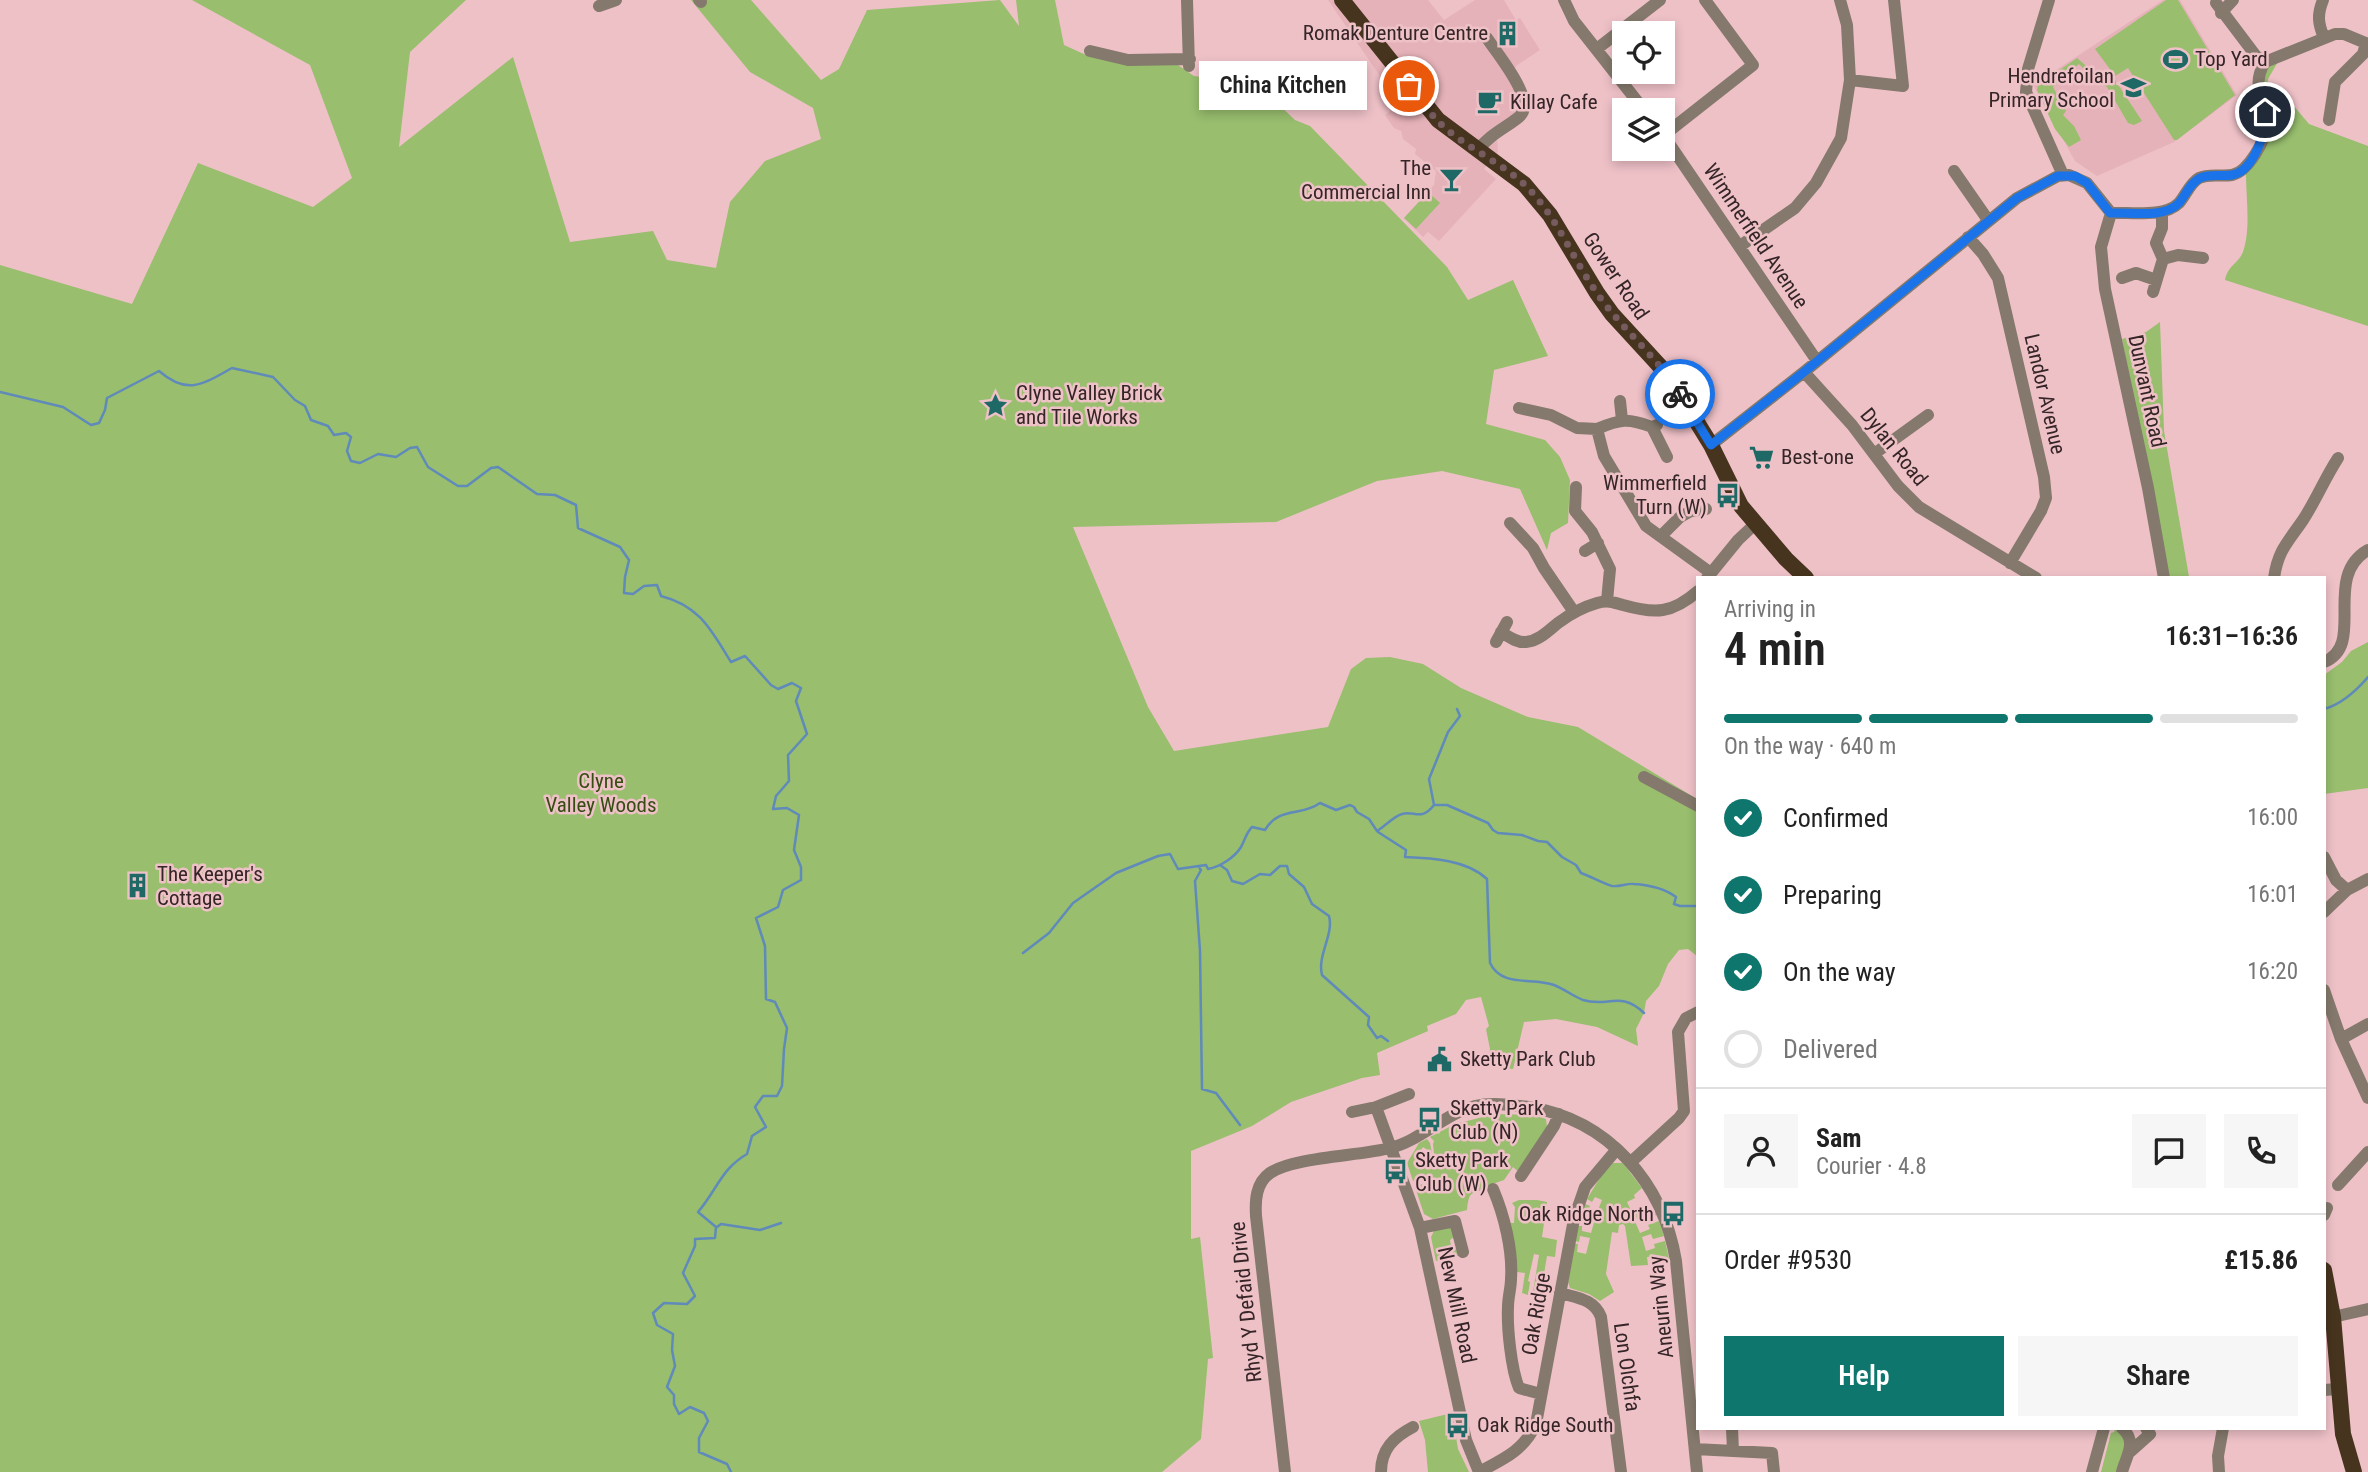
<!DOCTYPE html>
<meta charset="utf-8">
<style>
:root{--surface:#fff;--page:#f6f6f6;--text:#222;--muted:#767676;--line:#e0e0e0;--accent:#0f766e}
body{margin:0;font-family:"Roboto Condensed",sans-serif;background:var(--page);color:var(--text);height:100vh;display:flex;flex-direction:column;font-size:26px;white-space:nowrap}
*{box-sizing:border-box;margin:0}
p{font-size:23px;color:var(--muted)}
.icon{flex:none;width:38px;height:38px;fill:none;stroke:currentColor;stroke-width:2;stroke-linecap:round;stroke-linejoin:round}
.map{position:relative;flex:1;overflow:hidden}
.drawer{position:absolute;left:1696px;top:576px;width:630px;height:854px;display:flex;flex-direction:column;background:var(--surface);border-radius:0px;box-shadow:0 4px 10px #0003}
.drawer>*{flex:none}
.controls{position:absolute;left:1612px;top:21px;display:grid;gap:14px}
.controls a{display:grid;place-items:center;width:63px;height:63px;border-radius:0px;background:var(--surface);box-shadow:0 4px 10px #0003;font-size:35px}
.pin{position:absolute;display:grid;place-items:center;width:60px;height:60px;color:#fff;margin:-30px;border:4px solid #fff;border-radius:50%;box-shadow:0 2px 7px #0007}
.courier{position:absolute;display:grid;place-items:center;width:70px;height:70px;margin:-35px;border:5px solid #1a73e8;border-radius:50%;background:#fff;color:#222;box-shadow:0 2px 9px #0007}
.bubble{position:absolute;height:49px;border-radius:0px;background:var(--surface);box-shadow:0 4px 10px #0003;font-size:23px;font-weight:600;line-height:49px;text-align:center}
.overview em{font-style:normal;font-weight:600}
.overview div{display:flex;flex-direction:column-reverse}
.overview{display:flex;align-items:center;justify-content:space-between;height:119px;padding:0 28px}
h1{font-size:46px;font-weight:600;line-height:52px}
.bar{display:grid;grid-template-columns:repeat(4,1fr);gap:10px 7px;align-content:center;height:84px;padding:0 28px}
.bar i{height:9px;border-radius:5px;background:var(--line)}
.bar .on{background:var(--accent)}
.bar p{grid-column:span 4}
.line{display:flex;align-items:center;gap:18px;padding:0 28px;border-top:2px solid var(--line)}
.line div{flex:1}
.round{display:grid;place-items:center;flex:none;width:74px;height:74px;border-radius:0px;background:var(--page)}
ol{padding:0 28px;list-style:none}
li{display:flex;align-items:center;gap:21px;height:77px}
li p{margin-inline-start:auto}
li .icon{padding:7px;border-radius:50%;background:var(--accent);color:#fff;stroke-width:4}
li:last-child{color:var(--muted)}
li i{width:38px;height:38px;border:4px solid var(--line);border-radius:50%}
.button{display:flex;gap:14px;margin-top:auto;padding:14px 28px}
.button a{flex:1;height:80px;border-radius:0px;background:var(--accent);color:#fff;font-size:28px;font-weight:600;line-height:80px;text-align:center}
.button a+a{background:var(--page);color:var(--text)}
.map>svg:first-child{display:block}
</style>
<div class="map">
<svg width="2368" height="1472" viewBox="0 0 2368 1472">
<rect width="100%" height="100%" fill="#eec1c7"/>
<path fill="#e6b2b9" d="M1328 0H1428L1444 20 1475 0H1504L1516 20 1520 18 1540 50 1516 66 1514 71 1530 96V105L1527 113 1497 138 1498 152 1484 169 1496 179 1439 241 1428 232 1423 237 1404 218 1434 185 1436 171 1415 154 1416 149 1403 139 1401 131 1394 128 1385 115 1399 104Z
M2163 0H2180L2237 95 2174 142 2097 176 2075 161 2033 85Z"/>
<path fill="#98be6e" d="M192 0H466L410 52 399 147 513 57 570 242 653 231 667 260 716 268 730 202 765 161 821 139 813 108 750 72 691 0H751L821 80 839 69 867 10 1000 0 1019 26 1016 0H1055L1064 45 1086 55 1178 65 1194 76 1258 85 1295 120 1310 126 1447 267 1468 300 1513 280 1548 356 1494 370 1486 424 1545 440 1560 457 1570 480 1568 523 1551 533 1547 550 1520 489 1442 471 1377 481 1276 522 1073 527 1148 707 1174 751 1328 727 1351 669 1366 658 1390 657 1423 664 1461 688 1528 717 1578 727 1697 799V956L1688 949 1679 950 1668 964 1659 986 1646 1001 1644 1013 1636 1029 1638 1046 1597 1027 1556 1019 1524 1022 1513 1069 1488 1066 1490 1049 1486 1029 1489 1026 1481 997 1466 1000 1456 1014 1427 1026 1428 1031 1377 1053 1380 1075 1362 1078 1291 1102 1252 1126 1191 1151V1239L1200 1237 1213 1358 1208 1359 1201 1439 1162 1472H0V265L132 304 198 163 313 207 352 178 310 65Z
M2166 0H2178L2235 95 2177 140H2174L2128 68 2115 76 2095 49Z
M2077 58 2092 71 2106 77 2111 74 2142 121 2134 125 2128 123 2107 87 2094 79 2079 64 2053 87 2066 111 2063 115 2074 126 2081 140 2069 147 2055 129 2037 90 2038 85Z
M2279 60 2268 79 2267 89 2277 86 2309 124 2368 146V326L2225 280C2228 265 2238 264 2243 252 2251 229 2246 199 2246 174 2279 140 2269 115 2263 73L2270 64Z
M1428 192 1440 203 1416 229 1404 218Z
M2160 322 2164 431 2189 577H2168L2122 339 2146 332Z
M2368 642V788L2324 794V675L2342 662 2351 651Z
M1495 1114 1534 1115 1546 1119 1547 1127 1521 1174 1513 1167 1504 1180 1487 1186V1189C1470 1193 1469 1192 1467 1210L1433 1219 1424 1214 1415 1187 1422 1184 1423 1187 1426 1186 1427 1190 1436 1188 1433 1177 1413 1181 1407 1163 1419 1143 1427 1139 1430 1143 1432 1153 1423 1147 1415 1160 1425 1167 1434 1154 1433 1144 1434 1141 1430 1137 1455 1124Z
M1613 1163H1623L1642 1188 1634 1195 1635 1198 1627 1202 1633 1215 1637 1213 1639 1215 1653 1209 1656 1215 1646 1220 1643 1215 1634 1219 1640 1233 1650 1229 1648 1225 1659 1221 1664 1236 1653 1239 1651 1234 1642 1237 1646 1251 1655 1248 1654 1244 1665 1241 1670 1263 1658 1264 1657 1256 1647 1257 1648 1265 1631 1266 1625 1226 1623 1224 1619 1225 1618 1233 1612 1232 1606 1274 1614 1292 1600 1301 1589 1294 1570 1288 1568 1282 1575 1244H1578L1577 1252 1586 1254 1590 1238 1580 1236 1579 1242 1575 1241 1578 1226H1582V1231L1591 1233 1595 1219 1586 1216 1584 1221 1580 1220 1585 1204 1590 1206 1588 1212 1596 1215 1602 1200 1595 1197 1592 1202 1587 1199 1601 1176Z
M1519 1200H1537L1547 1202 1542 1237 1557 1240 1555 1257 1547 1256 1544 1274H1540L1537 1293 1540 1294 1539 1299 1532 1298 1539 1255 1534 1254 1528 1281 1530 1282 1528 1295 1522 1293 1525 1273 1517 1272 1510 1223H1514L1515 1207 1512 1203Z
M1452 1226 1455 1236 1450 1240 1451 1246 1458 1247 1461 1255 1436 1261 1431 1237 1435 1229Z
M1452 1413 1458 1449 1469 1472H1428L1425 1440 1419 1421Z
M2115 1429 2120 1430 2126 1447 2118 1472H2101L2111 1433 2114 1432Z"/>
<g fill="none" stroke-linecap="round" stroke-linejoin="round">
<path stroke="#608ab9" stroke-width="2.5" d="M0 392 63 407 91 425 99 423 105 410 107 398 159 371C188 396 203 384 232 368L273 377 295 400 305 406 311 420 328 426 334 435 346 433 351 437 347 451 351 461 360 463 378 454 396 457 410 448 417 447 428 467 458 486H467L491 468 498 467 537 494 555 495 576 505 578 528 620 547 629 560 625 577 624 593 633 594 644 586 657 585 661 596C700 606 711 630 731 662L745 656 771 685 778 689 792 683 801 688 796 701 807 734 788 755 789 781 776 796 773 809 787 808 799 815 794 850 801 867V880L783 890 778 907 756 918 765 946 766 999 775 1002 787 1028 784 1049 782 1086 777 1096H763L755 1107 766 1127 752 1136 747 1154C721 1169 717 1190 698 1212L716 1227 715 1238 695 1239V1246L683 1273 695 1296 687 1304 664 1303 653 1313 657 1325 673 1334 672 1350 675 1366 667 1387 674 1395V1404L679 1414 690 1407 704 1413 708 1421 699 1438V1452L727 1464 731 1472
M2324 709C2342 704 2356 691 2368 677
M1434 805 1429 779 1448 732 1460 716 1457 709
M1378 832 1406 850 1405 857C1432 858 1467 860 1487 879L1490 963C1502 988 1532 977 1554 985 1564 989 1573 996 1583 1000 1608 1008 1620 990 1644 1013
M1220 865 1227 870 1232 881 1243 884 1260 874 1270 875 1280 866H1287L1289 874 1304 887 1312 904 1329 916C1334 935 1317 955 1322 975L1369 1017 1368 1025 1377 1038 1381 1036 1388 1041
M1199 867 1201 870 1195 881 1200 951 1202 1089 1216 1093 1240 1125
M1023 953 1049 933 1073 903 1116 873 1158 856 1170 854 1178 869 1206 865 1208 869C1220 867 1235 857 1241 847 1245 840 1246 833 1252 827L1265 830C1279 806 1301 817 1320 803L1336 810 1350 805 1354 807 1357 812 1369 819 1377 831C1384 827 1394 816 1402 814 1414 810 1421 822 1434 805H1447L1488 823 1493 830 1498 833 1522 835 1538 841 1547 842 1562 857 1576 865 1581 873C1590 876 1604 884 1612 886 1620 887 1627 883 1634 884 1649 885 1664 888 1676 897L1674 904 1680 906H1698
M717 1227 721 1224 760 1230 781 1223"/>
<path stroke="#84796c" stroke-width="12" d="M699 0 701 2
M1187 0 1189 66
M1564 0 1574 21 1644 110
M2049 0 2028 69 2026 92 2063 175
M2323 0C2317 15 2318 23 2324 38
M2216 3 2256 56 2265 62
M599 6 616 0
M2221 13 2233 0
M1598 48 1660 0
M1090 51 1128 60 1190 59
M1850 80 1903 86 1894 0
M2329 120 2335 82 2363 54 2366 43
M1662 133 1817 361
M1664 135 1753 65 1705 0
M1477 151C1489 135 1504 129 1519 117 1538 101 1497 54 1487 38
M1954 171 1988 220
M2162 212V228L2156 243 2163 259 2178 255 2203 258
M2111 213 2101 247 2105 289 2148 488 2164 578
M1968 237 1983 254 1998 278 2044 477 2046 498 2041 511 2010 563
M1740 246 1795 208 1816 183 1841 138 1850 80 1847 25 1840 0
M2122 278 2136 273 2156 280
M2153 292 2163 259
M1804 372 1852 425 1898 486 1919 507 2036 578
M1620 401 1622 420
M1519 408 1551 415 1577 428 1597 429 1604 456 1646 526 1711 573
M1652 427 1667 457
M1597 429C1620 419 1628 418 1652 427L1657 425
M1711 445 1804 372 2017 198 2058 176 2069 175 2087 183 2111 213C2130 212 2164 218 2179 203 2186 195 2190 183 2199 178 2210 173 2221 177 2232 175 2248 172 2266 140 2267 124 2268 98 2249 89 2265 62L2335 34H2344L2368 44
M1874 454 1928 415
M1576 487 1575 511 1592 532 1610 569 1607 601
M1510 523 1533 548 1544 568 1574 612
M1661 536 1680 517 1691 511 1706 509
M1585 551 1598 543
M1707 578 1738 540 1755 524
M2274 578C2278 550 2288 542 2303 520 2316 500 2325 478 2338 458
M1501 632C1509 637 1517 643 1526 642 1539 641 1549 630 1558 623 1570 614 1583 607 1597 603 1607 600 1613 602 1623 605 1655 614 1672 614 1698 591
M1496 642 1507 622
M2324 662C2367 645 2321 577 2368 550
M1644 777 1698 806
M2324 857 2336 880 2347 890
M2324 912 2347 890 2368 879
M2324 990 2341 1039 2368 1098
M2341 1039 2368 1024
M1376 1107 1420 1228 1466 1440 1479 1472
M1352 1112 1376 1107 1409 1094
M1631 1162 1679 1118 1684 1111 1678 1032 1686 1018 1698 1012
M1521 1176 1554 1126 1559 1114
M2338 1185 2368 1152
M1493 1189C1504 1215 1513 1250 1511 1279 1511 1288 1508 1297 1508 1307 1507 1327 1511 1369 1519 1388L1541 1394
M2324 1215 2327 1208
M1420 1228 1455 1221 1463 1252
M1560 1293C1577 1298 1594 1299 1601 1317L1621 1472
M2333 1317 2368 1309
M2324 1390 2338 1389
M1732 1428 1733 1451
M1695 1449 1772 1453 1774 1472
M2131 1451 2150 1434 2146 1428
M1285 1472 1256 1216C1255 1200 1256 1183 1270 1173 1293 1157 1360 1156 1390 1148 1420 1141 1444 1114 1475 1106 1492 1102 1512 1105 1529 1107 1609 1120 1663 1183 1676 1261L1697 1472
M1381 1472C1381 1449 1394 1437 1413 1427
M1479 1472C1504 1459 1524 1450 1536 1424L1574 1219 1585 1187 1617 1149
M2092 1472 2104 1428
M2122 1472C2126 1456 2138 1442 2122 1428
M2219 1472 2218 1456 2223 1428"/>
<path stroke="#47341e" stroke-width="16" d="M1342 0 1438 120 1524 184 1550 215 1597 293 1612 314 1668 375 1711 445 1741 506 1786 559 1806 578
M2324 1270 2333 1317 2343 1434 2354 1472"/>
</g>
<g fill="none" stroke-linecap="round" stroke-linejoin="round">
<path stroke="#765c5f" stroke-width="7" stroke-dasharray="0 12.6" d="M1409 86C1420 100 1431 115 1444 127 1469 149 1502 163 1526 186 1558 218 1573 260 1599 296 1624 331 1658 358 1680 394"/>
<path stroke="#1a73e8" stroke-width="9" d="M1680 394 1711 445 1804 372 2017 198 2058 176H2075L2087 183 2110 213C2131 212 2164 219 2179 203 2186 195 2190 183 2200 178 2210 173 2222 177 2232 175 2254 171 2267 131 2265 112"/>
</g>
<defs>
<symbol id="building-bare" viewBox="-9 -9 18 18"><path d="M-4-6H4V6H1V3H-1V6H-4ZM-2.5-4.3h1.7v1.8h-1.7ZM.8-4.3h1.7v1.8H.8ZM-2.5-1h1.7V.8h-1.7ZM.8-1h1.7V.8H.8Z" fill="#1e6965" stroke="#eec1c7" stroke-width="2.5" paint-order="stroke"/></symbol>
<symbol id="stadium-bare" viewBox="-9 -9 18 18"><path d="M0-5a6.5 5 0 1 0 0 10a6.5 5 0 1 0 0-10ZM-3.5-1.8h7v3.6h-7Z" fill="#1e6965" stroke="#eec1c7" stroke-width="2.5" paint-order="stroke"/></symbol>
<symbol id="school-bare" viewBox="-9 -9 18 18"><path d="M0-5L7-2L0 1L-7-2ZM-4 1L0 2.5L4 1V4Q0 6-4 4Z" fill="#1e6965" stroke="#eec1c7" stroke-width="2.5" paint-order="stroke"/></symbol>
<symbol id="cafe-bare" viewBox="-9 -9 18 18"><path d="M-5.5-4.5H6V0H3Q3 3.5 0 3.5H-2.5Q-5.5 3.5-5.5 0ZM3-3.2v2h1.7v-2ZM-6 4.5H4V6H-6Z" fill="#1e6965" stroke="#eec1c7" stroke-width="2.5" paint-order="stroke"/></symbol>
<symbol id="bar-bare" viewBox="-9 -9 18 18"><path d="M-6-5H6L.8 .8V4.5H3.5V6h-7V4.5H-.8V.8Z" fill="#1e6965" stroke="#eec1c7" stroke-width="2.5" paint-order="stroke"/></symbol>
<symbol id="sight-bare" viewBox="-9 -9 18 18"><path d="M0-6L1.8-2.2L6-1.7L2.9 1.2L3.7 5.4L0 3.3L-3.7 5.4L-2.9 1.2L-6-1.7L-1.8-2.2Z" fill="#1e6965" stroke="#eec1c7" stroke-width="2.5" paint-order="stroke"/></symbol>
<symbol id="supermarket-bare" viewBox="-9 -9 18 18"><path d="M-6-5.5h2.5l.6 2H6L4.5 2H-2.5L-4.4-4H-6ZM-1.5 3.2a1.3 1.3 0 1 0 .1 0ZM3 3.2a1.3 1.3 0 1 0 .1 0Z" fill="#1e6965" stroke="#eec1c7" stroke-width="2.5" paint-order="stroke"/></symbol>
<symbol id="bus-bare" viewBox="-9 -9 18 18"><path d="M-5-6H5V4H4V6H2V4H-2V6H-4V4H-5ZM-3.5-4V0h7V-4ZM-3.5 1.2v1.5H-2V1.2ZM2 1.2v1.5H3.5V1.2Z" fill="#1e6965" stroke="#eec1c7" stroke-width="2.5" paint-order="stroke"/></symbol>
<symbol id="civic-bare" viewBox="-9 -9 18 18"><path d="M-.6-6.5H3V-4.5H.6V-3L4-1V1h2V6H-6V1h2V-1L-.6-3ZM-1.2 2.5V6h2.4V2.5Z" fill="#1e6965" stroke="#eec1c7" stroke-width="2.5" paint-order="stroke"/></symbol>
</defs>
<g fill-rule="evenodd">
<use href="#building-bare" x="1490" y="16" width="35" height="35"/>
<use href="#stadium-bare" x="2158" y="42" width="35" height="35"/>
<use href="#school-bare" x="2116" y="70" width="35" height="35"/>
<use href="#cafe-bare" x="1472" y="84" width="35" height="35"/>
<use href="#bar-bare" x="1434" y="162" width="35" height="35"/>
<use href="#sight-bare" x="978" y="388" width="35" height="35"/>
<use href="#supermarket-bare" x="1744" y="440" width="35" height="35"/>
<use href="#bus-bare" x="1710" y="478" width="35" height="35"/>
<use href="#building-bare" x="120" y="868" width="35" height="35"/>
<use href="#civic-bare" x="1422" y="1042" width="35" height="35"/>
<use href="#bus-bare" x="1412" y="1102" width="35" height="35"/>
<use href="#bus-bare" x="1378" y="1154" width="35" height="35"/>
<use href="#bus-bare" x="1656" y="1196" width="35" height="35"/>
<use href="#bus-bare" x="1440" y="1408" width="35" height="35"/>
</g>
<g text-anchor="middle" stroke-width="5" stroke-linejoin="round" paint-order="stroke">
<g font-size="21" fill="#352527" stroke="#eec1c7" text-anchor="start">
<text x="1488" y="40" text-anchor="end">Romak Denture Centre</text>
<text x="2195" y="66">Top Yard</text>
<text x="2114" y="83" text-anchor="end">Hendrefoilan<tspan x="2114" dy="24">Primary School</tspan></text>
<text x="1510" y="109">Killay Cafe</text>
<text x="1431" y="175" text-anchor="end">The<tspan x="1431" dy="24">Commercial Inn</tspan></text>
<text x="1016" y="400">Clyne Valley Brick<tspan x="1016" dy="24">and Tile Works</tspan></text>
<text x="1781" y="464">Best-one</text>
<text x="1707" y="490" text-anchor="end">Wimmerfield<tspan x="1707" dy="24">Turn (W)</tspan></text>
<text x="157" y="881">The Keeper's<tspan x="157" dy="24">Cottage</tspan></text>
<text x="1460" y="1066">Sketty Park Club</text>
<text x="1450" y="1115">Sketty Park<tspan x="1450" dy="24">Club (N)</tspan></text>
<text x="1415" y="1167">Sketty Park<tspan x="1415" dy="24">Club (W)</tspan></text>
<text x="1654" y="1221" text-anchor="end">Oak Ridge North</text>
<text x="1477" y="1432">Oak Ridge South</text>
</g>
<g font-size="21" fill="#352527" stroke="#eec1c7">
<text transform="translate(1756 236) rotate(56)" y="7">Wimmerfield Avenue</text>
<text transform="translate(1616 276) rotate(56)" y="7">Gower Road</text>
<text transform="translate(2147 391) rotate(78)" y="7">Dunvant Road</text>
<text transform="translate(2045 394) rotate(77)" y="7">Landor Avenue</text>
<text transform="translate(1894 447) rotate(51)" y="7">Dylan Road</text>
<text transform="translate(1246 1302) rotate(-96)" y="7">Rhyd Y Defaid Drive</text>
<text transform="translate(1457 1305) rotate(78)" y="7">New Mill Road</text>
<text transform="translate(1661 1307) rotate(-96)" y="7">Aneurin Way</text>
<text transform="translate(1536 1314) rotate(-80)" y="7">Oak Ridge</text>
<text transform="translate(1627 1367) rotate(82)" y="7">Lon Olchfa</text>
</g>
<g font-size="21" fill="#354d13" stroke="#eec1c7">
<text x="601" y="788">Clyne<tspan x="601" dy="24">Valley Woods</tspan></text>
</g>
</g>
</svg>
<div class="controls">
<a><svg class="icon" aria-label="locate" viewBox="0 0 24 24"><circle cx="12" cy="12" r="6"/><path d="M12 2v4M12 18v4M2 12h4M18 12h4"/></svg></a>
<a><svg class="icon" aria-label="layers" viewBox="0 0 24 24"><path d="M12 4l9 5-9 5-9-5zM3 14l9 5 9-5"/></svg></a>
</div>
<div class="pin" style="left:1409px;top:86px;background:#ea580c"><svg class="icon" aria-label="bag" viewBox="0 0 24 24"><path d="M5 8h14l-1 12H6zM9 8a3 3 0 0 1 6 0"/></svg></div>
<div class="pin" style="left:2265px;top:112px;background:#1f2937"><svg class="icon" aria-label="home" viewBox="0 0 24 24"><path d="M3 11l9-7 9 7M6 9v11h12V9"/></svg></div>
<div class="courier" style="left:1680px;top:394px"><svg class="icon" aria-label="bike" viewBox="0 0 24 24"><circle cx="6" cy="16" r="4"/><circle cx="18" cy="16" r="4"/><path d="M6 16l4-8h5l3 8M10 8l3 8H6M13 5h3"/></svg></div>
<div class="bubble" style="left:1199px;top:61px;width:168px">China Kitchen</div>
<section class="drawer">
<div class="overview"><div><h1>4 min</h1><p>Arriving in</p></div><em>16:31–16:36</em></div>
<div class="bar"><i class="on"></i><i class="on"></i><i class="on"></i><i></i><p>On the way · 640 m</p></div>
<ol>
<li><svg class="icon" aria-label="check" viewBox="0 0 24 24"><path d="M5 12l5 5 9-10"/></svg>Confirmed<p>16:00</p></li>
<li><svg class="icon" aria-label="check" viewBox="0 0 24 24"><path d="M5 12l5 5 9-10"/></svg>Preparing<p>16:01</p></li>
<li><svg class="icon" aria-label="check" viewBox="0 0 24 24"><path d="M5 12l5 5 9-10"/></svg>On the way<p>16:20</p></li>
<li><i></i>Delivered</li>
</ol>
<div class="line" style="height:126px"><a class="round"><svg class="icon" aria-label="person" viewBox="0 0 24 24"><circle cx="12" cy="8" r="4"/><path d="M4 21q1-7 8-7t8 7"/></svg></a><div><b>Sam</b><p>Courier · 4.8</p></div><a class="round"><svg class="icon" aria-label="chat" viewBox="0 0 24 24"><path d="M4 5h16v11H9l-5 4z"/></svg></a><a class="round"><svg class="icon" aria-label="phone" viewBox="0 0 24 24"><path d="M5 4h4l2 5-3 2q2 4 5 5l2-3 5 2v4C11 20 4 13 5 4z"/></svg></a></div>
<div class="line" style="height:91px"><div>Order #9530</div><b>£15.86</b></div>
<div class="button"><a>Help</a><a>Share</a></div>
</section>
</div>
